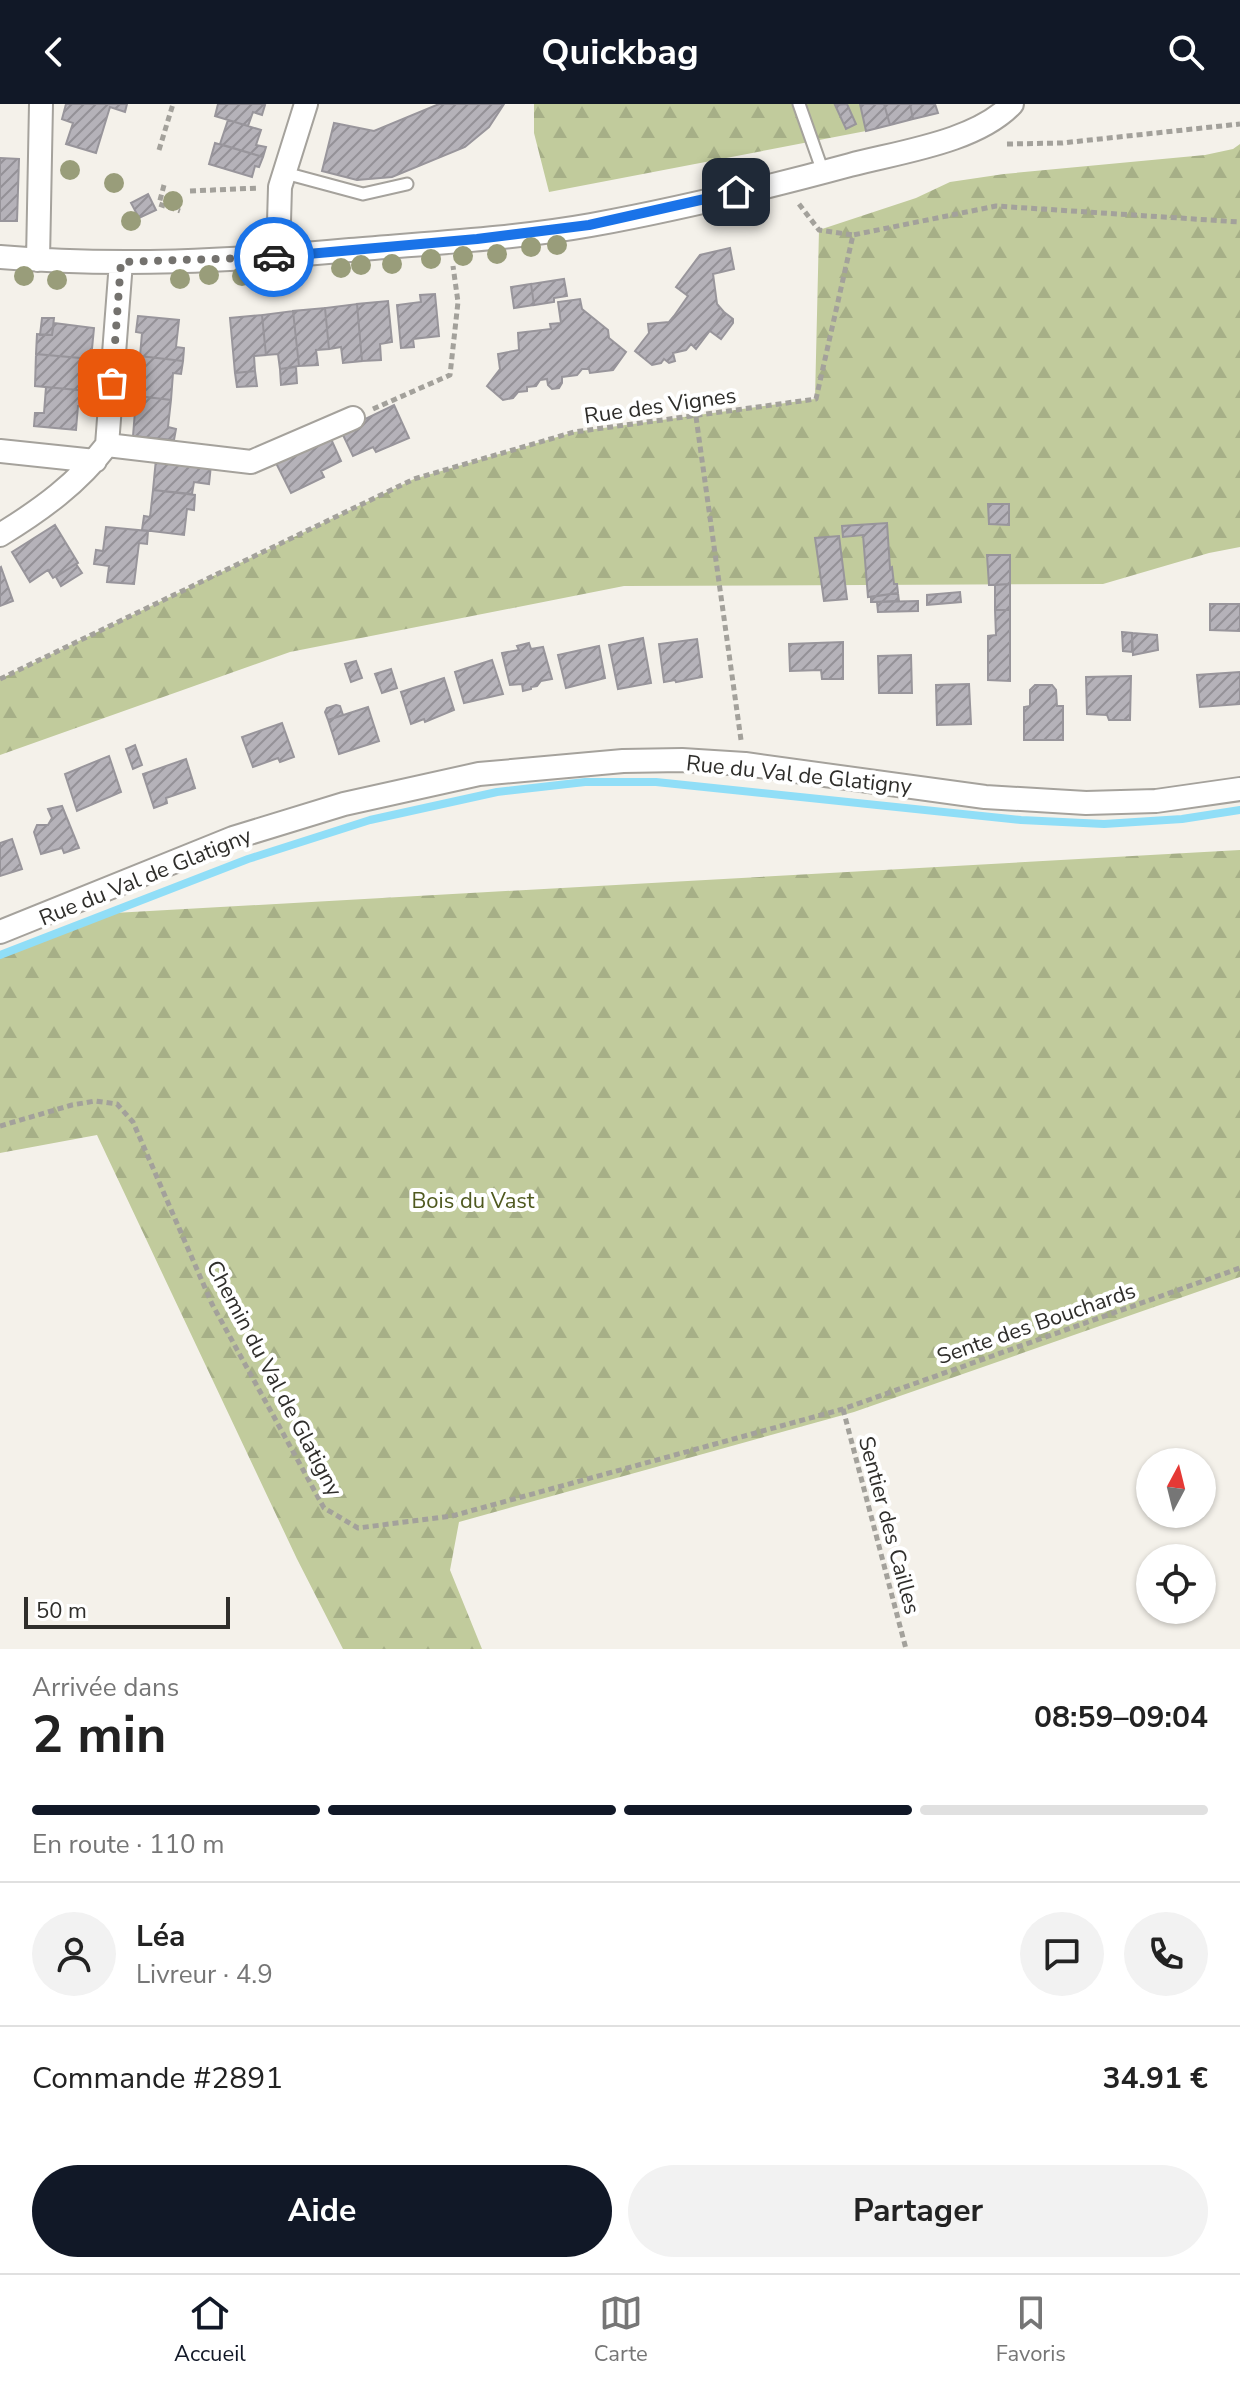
<!DOCTYPE html>
<html lang="fr">
<meta charset="utf-8">
<style>
:root{--surface:#fff;--page:#f2f2f2;--text:#222;--muted:#767676;--line:#e0e0e0;--accent:#111827}
body{margin:0;font-family:"Nunito Sans",sans-serif;background:var(--page);color:var(--text);height:100vh;display:flex;flex-direction:column;font-size:30px;white-space:nowrap}
*{box-sizing:border-box;margin:0}
p{font-size:26px;color:var(--muted)}
.icon{flex:none;width:44px;height:44px;fill:none;stroke:currentColor;stroke-width:2;stroke-linecap:round;stroke-linejoin:round}
.map{position:relative;height:1545px;overflow:hidden}
.drawer{display:flex;flex-direction:column;background:var(--surface);flex:1}
.drawer>*{flex:none}
.needle{width:52px;rotate:7deg}
.buttons{position:absolute;left:1136px;top:1344px;display:grid;gap:16px}
.buttons a{display:grid;place-items:center;width:80px;height:80px;border-radius:50%;background:var(--surface);box-shadow:0 2px 6px #0004;font-size:40px}
.scale{position:absolute;left:24px;bottom:20px;width:206px;box-sizing:border-box;padding-left:8px;border:4px solid #2f2e2b;border-top:0;font-size:22px;line-height:28px;white-space:nowrap;color:#2f2e2b;-webkit-text-stroke:6px #fff;paint-order:stroke}
.pin{position:absolute;display:grid;place-items:center;width:68px;height:68px;color:#fff;margin:-34px;border-radius:16px;box-shadow:0 4px 12px #0006}
.courier{position:absolute;display:grid;place-items:center;width:80px;height:80px;margin:-40px;border:6px solid #1a73e8;border-radius:50%;background:#fff;color:#222;box-shadow:0 2px 10px #0007}
.head em{font-style:normal;font-weight:700}
.head div{display:flex;flex-direction:column-reverse}
.head{display:flex;align-items:center;justify-content:space-between;height:136px;padding:0 32px}
h1{font-size:52px;font-weight:700;line-height:60px}
.bar{display:grid;grid-template-columns:repeat(4,1fr);gap:12px 8px;align-content:center;height:96px;padding:0 32px}
.bar i{height:10px;border-radius:6px;background:var(--line)}
.bar .current{background:var(--accent)}
.bar p{grid-column:span 4}
.line{display:flex;align-items:center;gap:20px;padding:0 32px;border-top:2px solid var(--line)}
.line div{flex:1}
.round{display:grid;place-items:center;flex:none;width:84px;height:84px;border-radius:42px;background:var(--page)}
.button{display:flex;gap:16px;margin-top:auto;padding:16px 32px}
.button a{flex:1;height:92px;border-radius:48px;background:var(--accent);color:#fff;font-size:32px;font-weight:700;line-height:92px;text-align:center}
.button a+a{background:var(--page);color:var(--text)}
header{display:flex;justify-content:space-between;align-items:center;height:104px;padding:0 32px;background:var(--accent);color:#fff;font-size:36px;font-weight:700}
.tab-bar{display:flex;justify-content:space-around;align-items:center;height:112px;border-top:2px solid var(--line);background:var(--surface);font-size:22px;color:var(--muted)}
.tab-bar a{display:grid;justify-items:center;gap:4px}
.tab-bar .current{color:var(--accent)}
.map>svg:first-child{display:block}
</style>
<header><svg class="icon" aria-label="back" viewBox="0 0 24 24"><path d="M15 5l-7 7 7 7"/></svg>Quickbag<svg class="icon" aria-label="search" viewBox="0 0 24 24"><circle cx="10" cy="10" r="6"/><path d="M15 15l6 6"/></svg></header>
<div class="map">
<svg width="1240" height="1545" viewBox="0 0 1240 1545">
<defs>
<pattern id="forest-firs" width="22" height="20" patternUnits="userSpaceOnUse" patternTransform="scale(2)"><rect width="22" height="20" fill="#c1cb9c"/><path d="M5 1l3.5 6h-7zM16 11l3.5 6h-7z" fill="#a6af87"/></pattern>
<pattern id="building-hatch" width="6" height="6" patternUnits="userSpaceOnUse" patternTransform="scale(2)"><rect width="6" height="6" fill="#b5b2b9"/><path d="M-1 1l2-2M0 6l6-6M5 7l2-2" fill="none" stroke="#949197"/></pattern>
</defs>
<rect width="100%" height="100%" fill="#f4f1ea"/>
<path fill="url(#forest-firs)" d="M534 0H860L866 27 549 88 534 29Z
M1240 40V443L1209 449 1103 480 624 482 290 548 0 651V575L414 375 574 328 815 295 819 126 916 94 950 78 1004 70 1205 51 1233 45Z
M1240 746V1173L854 1308 459 1418 450 1466 482 1545H343L297 1455 97 1031 0 1049V848L114 809Z"/>
<g fill="none" stroke-linecap="round" stroke-linejoin="round">
<path stroke="#90def7" stroke-width="8" d="M0 851 248 755 370 716 497 688 585 678H656L1021 716 1104 720 1182 715 1240 706"/>
</g>
<path fill="url(#building-hatch)" stroke="#98959b" stroke-width="2" d="M66 0H127L125 8 110 3 96 49 66 40 73 19 62 15Z
M218 0H261L265 1 262 11 253 8 248 22 215 12Z
M439 0H504L489 23 465 43 392 73 357 76 322 67 334 19 374 27Z
M847 0 856 20 846 25 835 1Z
M860 0H884L890 21 866 27Z
M884 0H910L913 15 890 21Z
M910 0H935L938 9 913 15Z
M228 16 261 26 256 41 266 43 263 53 220 40Z
M215 39 263 53 259 63 255 62 252 73 209 60Z
M0 54 19 55 17 117H0Z
M148 90 156 106 139 114 131 99Z
M730 144 734 165 713 170 717 200 724 208 696 245 691 240 686 246 673 249 675 257 669 259 664 255 661 259 652 261 635 247 649 229 648 220 669 218 674 212 688 192 676 183 700 151Z
M564 175 567 192 554 194V198L534 201 531 180Z
M531 180 534 201 514 204 511 183Z
M435 190 439 232 413 235 414 243 401 244 397 201 421 198 420 191Z
M580 195 582 205 608 226 609 234 626 248 613 266 590 269 589 265H582L577 271 562 273V279L559 284 552 285 548 281 547 275 540 276 536 282 527 283V287L518 288 513 294 503 296 487 282 500 265 498 250 519 246 518 229 551 225 550 220 561 219 558 198Z
M388 197 392 238 380 240 381 256 362 257 357 200Z
M357 200 362 257 343 259 341 243 329 245 325 204Z
M325 204 329 245 316 246 318 261 299 262 293 207Z
M293 207 299 262 280 265 278 250 266 251 262 211Z
M724 208 733 215V219L721 235 710 227Z
M262 211 266 251 254 252 255 267 235 269 230 214Z
M138 212 179 216 176 243 184 244 183 257 140 252 142 229 136 228Z
M42 214H54L52 231H40Z
M54 219 94 224 91 255 36 250 37 230 52 231Z
M36 250 91 255 88 287 35 282Z
M140 252 183 257 181 270 173 269 171 296 129 291 131 277H137Z
M296 263 297 279 281 281 280 265Z
M255 267 257 282 237 283 235 269Z
M46 283 88 287 86 302H78L76 326 34 322 35 309H44Z
M129 291 171 296 168 323 176 325 174 336 133 332 135 307 127 306Z
M394 301 409 334 376 348 373 343 353 352 342 329 362 320 361 317Z
M331 335 341 357 321 367 324 373 291 389 275 357Z
M156 355 211 361 209 380 194 378 192 390 153 386Z
M153 386 195 391 194 406 187 405 184 431 142 426 144 412 150 413Z
M988 400H1009V421L989 420Z
M887 419 890 464 892 463 894 480H897L898 489 868 493 863 431 843 433 842 422Z
M55 421 78 459 53 474 48 466 30 478 12 448Z
M106 423 148 427 147 440 139 439 134 480 107 478 109 462 94 460 96 446 103 447Z
M839 432 847 495 824 497 815 434Z
M987 451H1010V480L989 481Z
M76 460 82 469 61 482 56 473Z
M1 463 13 497 0 502V464Z
M1010 480V506H995V481Z
M960 488 961 498 927 501V491Z
M898 489 899 497 871 498V493Z
M918 497V507L878 508 877 498Z
M1210 500H1240V527L1210 526Z
M995 506H1010V577L988 576V532L996 531Z
M1122 528 1132 529V548L1123 547Z
M1132 529 1157 531 1158 546 1133 551Z
M643 534 651 579 618 585 609 541Z
M697 535 702 573 676 578 675 576 664 578 659 540Z
M843 538V575H822L821 566 790 567 789 540Z
M529 539 531 545 543 543 552 575 541 577 537 582 531 583V585L523 587 522 580 510 581 502 549 519 546 517 542Z
M599 542 605 574 566 584 558 551Z
M911 551 912 589H879L878 552Z
M492 556 503 590 464 599 455 568Z
M356 557 362 574 351 578 345 560Z
M391 565 397 584 382 589 375 570Z
M1240 568V600L1200 603 1197 571Z
M1131 572 1130 616H1109L1107 611 1087 610 1086 573Z
M444 574 454 606 425 618 424 615 411 620 401 588Z
M969 580 971 620 937 621 936 581Z
M1035 581H1052L1056 586 1057 602H1063V636H1024V603L1030 602V586Z
M336 601 340 602 343 611 328 616 325 608 327 604Z
M368 603 379 637 339 650 328 616Z
M282 619 294 653 280 658 278 654 253 663 242 633Z
M135 641 142 661 133 665 126 645Z
M109 652 121 688 77 707 65 670Z
M186 655 195 684 166 694 167 699 154 704 143 670Z
M62 702 79 744 64 749 62 744 41 750 34 728 37 721H48L52 714 48 705Z
M12 735 22 765 0 772V739Z"/>
<g fill="none" stroke-linecap="round" stroke-linejoin="round">
<defs>
<path id="lane" d="M799 0 823 68
M285 69 363 90 407 80"/>
<path id="street" d="M0 153C117 163 234 157 350 146 430 139 512 135 591 121 678 105 765 84 850 61 899 48 976 38 1012 0
M278 153 280 83 306 0
M38 156 41 0
M107 341 251 358 353 314
M0 347 95 357
M0 431C41 406 78 379 107 341L121 158
M0 828 233 734 344 700 479 670 623 657 682 656 745 660 985 693 1086 699 1156 697 1240 685"/>
</defs>
<use href="#lane" stroke="#a5a29c" stroke-width="15"/>
<use href="#street" stroke="#a5a29c" stroke-width="26"/>
<path stroke="#a3a19b" stroke-width="5" stroke-dasharray="6 4" stroke-linecap="butt" d="M1007 40 1062 39 1240 20
M159 46 173 0
M164 81 159 100 180 107
M190 87 259 84
M799 100 819 126 853 131
M373 305 450 271 458 198 453 162
M696 313 741 636
M0 575 414 375 574 328 816 295 853 131 996 102 1240 118
M0 1022 72 1001 95 997 117 1000 133 1018 212 1200 324 1404 358 1424 452 1412 843 1305 1240 1164
M843 1305 906 1545"/>
<use href="#lane" stroke="#fff" stroke-width="11"/>
<use href="#street" stroke="#fff" stroke-width="22"/>
</g>
<g fill="#999d7a">
<circle cx="70" cy="66" r="10"/>
<circle cx="114" cy="79" r="10"/>
<circle cx="173" cy="97" r="10"/>
<circle cx="131" cy="117" r="10"/>
<circle cx="557" cy="141" r="10"/>
<circle cx="531" cy="143" r="10"/>
<circle cx="497" cy="150" r="10"/>
<circle cx="463" cy="152" r="10"/>
<circle cx="431" cy="155" r="10"/>
<circle cx="392" cy="160" r="10"/>
<circle cx="361" cy="161" r="10"/>
<circle cx="341" cy="164" r="10"/>
<circle cx="209" cy="171" r="10"/>
<circle cx="296" cy="171" r="10"/>
<circle cx="24" cy="172" r="10"/>
<circle cx="242" cy="172" r="10"/>
<circle cx="180" cy="175" r="10"/>
<circle cx="57" cy="176" r="10"/>
</g>
<g fill="none" stroke-linecap="round" stroke-linejoin="round">
<path stroke="#74726e" stroke-width="8" stroke-dasharray="0 14.4" d="M112 279 121 158 274 153"/>
<path stroke="#1a73e8" stroke-width="10" d="M274 153 477 135 589 121 736 88"/>
</g>
<g text-anchor="middle" stroke-width="8" stroke-linejoin="round" paint-order="stroke">
<g font-size="22" fill="#2f2e2b" stroke="#fff">
<text transform="translate(660 301) rotate(-8)" y="8">Rue des Vignes</text>
<text transform="translate(799 670) rotate(6)" y="8">Rue du Val de Glatigny</text>
<text transform="translate(145 772) rotate(-22)" y="8">Rue du Val de Glatigny</text>
<text transform="translate(1036 1219) rotate(-19)" y="8">Sente des Bouchards</text>
<text transform="translate(275 1274) rotate(62)" y="8">Chemin du Val de Glatigny</text>
<text transform="translate(890 1421) rotate(75)" y="8">Sentier des Cailles</text>
</g>
<g font-size="22" fill="#4f591f" stroke="#fff">
<text x="473" y="1104">Bois du Vast</text>
</g>
</g>
</svg>
<div class="buttons">
<a><svg class="needle" viewBox="-14 -14 28 28"><path d="M0-13l5 13h-10z" fill="#e53935"/><path d="M0 13l5-13h-10z" fill="#767676"/></svg></a>
<a><svg class="icon" aria-label="locate" viewBox="0 0 24 24"><circle cx="12" cy="12" r="6"/><path d="M12 2v4M12 18v4M2 12h4M18 12h4"/></svg></a>
</div>
<div class="scale">50 m</div>
<div class="pin" style="left:112px;top:279px;background:#ea580c"><svg class="icon" aria-label="bag" viewBox="0 0 24 24"><path d="M5 8h14l-1 12H6zM9 8a3 3 0 0 1 6 0"/></svg></div>
<div class="pin" style="left:736px;top:88px;background:#1f2937"><svg class="icon" aria-label="home" viewBox="0 0 24 24"><path d="M3 11l9-7 9 7M6 9v11h12V9"/></svg></div>
<div class="courier" style="left:274px;top:153px"><svg class="icon" aria-label="car" viewBox="0 0 24 24"><path d="M5 17H2v-5l4-1 3-4h7l3 4 3 1v5h-3M9 17h6M6 11h13"/><circle cx="7" cy="17" r="2"/><circle cx="17" cy="17" r="2"/></svg></div>
</div>
<section class="drawer">
<div class="head"><div><h1>2 min</h1><p>Arrivée dans</p></div><em>08:59–09:04</em></div>
<div class="bar"><i class="current"></i><i class="current"></i><i class="current"></i><i></i><p>En route · 110 m</p></div>
<div class="line" style="height:144px"><a class="round"><svg class="icon" aria-label="person" viewBox="0 0 24 24"><circle cx="12" cy="8" r="4"/><path d="M4 21q1-7 8-7t8 7"/></svg></a><div><b>Léa</b><p>Livreur · 4.9</p></div><a class="round"><svg class="icon" aria-label="chat" viewBox="0 0 24 24"><path d="M4 5h16v11H9l-5 4z"/></svg></a><a class="round"><svg class="icon" aria-label="phone" viewBox="0 0 24 24"><path d="M5 4h4l2 5-3 2q2 4 5 5l2-3 5 2v4C11 20 4 13 5 4z"/></svg></a></div>
<div class="line" style="height:104px"><div>Commande #2891</div><b>34.91 €</b></div>
<div class="button"><a>Aide</a><a>Partager</a></div>
</section>
<nav class="tab-bar">
<a class="current"><svg class="icon" aria-label="home" viewBox="0 0 24 24"><path d="M3 11l9-7 9 7M6 9v11h12V9"/></svg>Accueil</a>
<a><svg class="icon" aria-label="map" viewBox="0 0 24 24"><path d="M3 6l6-2 6 2 6-2v14l-6 2-6-2-6 2zM9 4v14M15 6v14"/></svg>Carte</a>
<a><svg class="icon" aria-label="saved" viewBox="0 0 24 24"><path d="M7 4h10v16l-5-4-5 4z"/></svg>Favoris</a>
</nav>
